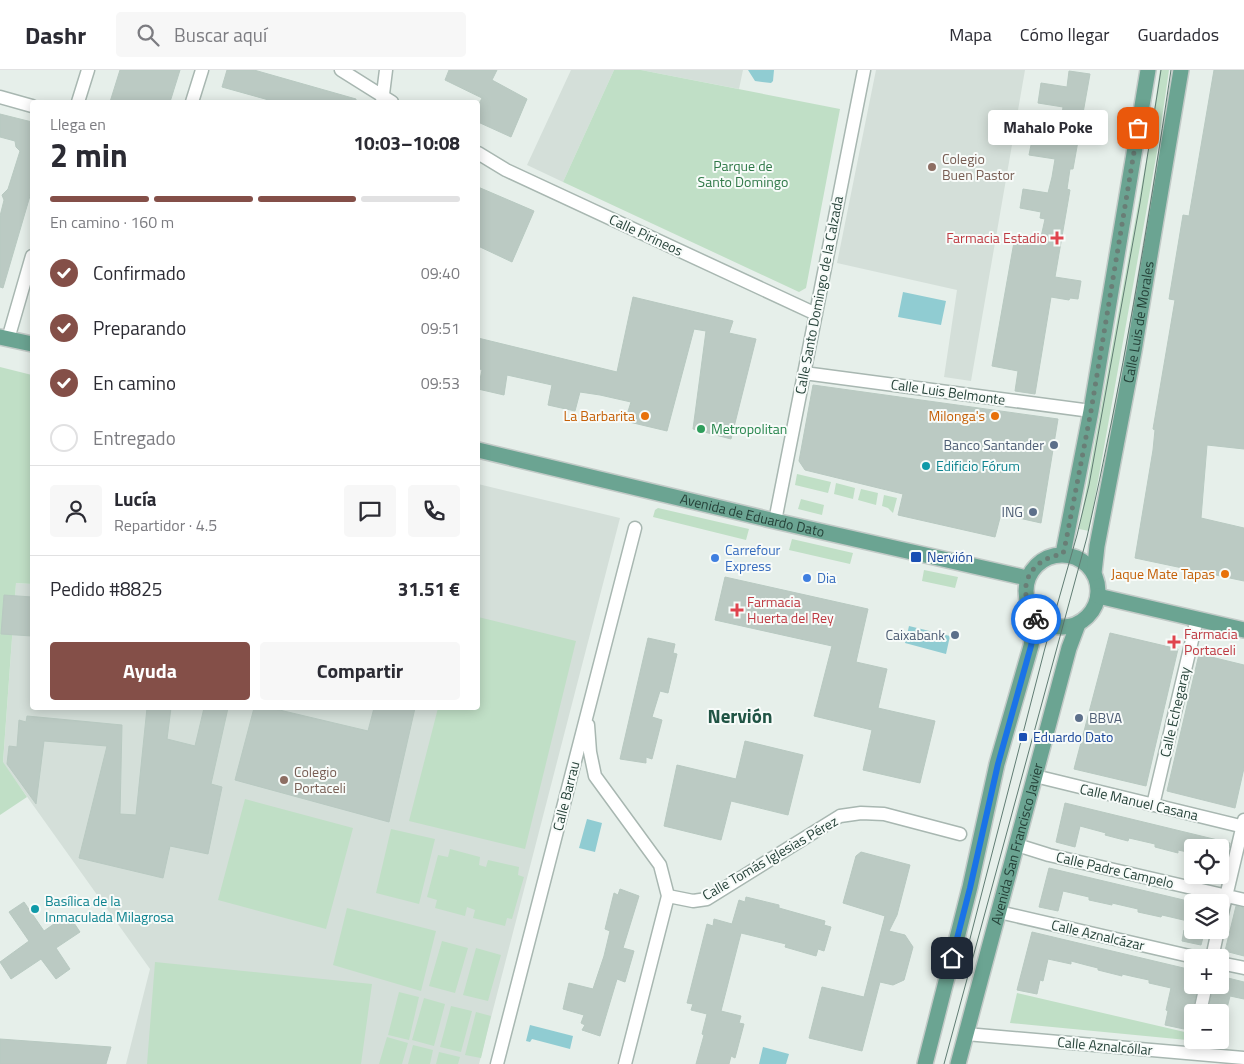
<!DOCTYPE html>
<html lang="es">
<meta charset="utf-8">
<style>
:root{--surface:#fff;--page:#f7f7f7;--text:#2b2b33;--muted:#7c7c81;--line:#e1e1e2;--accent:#844f48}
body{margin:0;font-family:"Titillium Web",sans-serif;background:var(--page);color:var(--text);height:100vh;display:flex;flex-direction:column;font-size:19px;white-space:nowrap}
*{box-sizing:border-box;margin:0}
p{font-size:16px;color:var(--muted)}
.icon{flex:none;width:28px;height:28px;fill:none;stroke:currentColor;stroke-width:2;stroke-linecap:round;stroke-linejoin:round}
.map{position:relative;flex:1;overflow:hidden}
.side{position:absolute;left:30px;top:30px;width:450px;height:610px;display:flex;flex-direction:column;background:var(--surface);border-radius:5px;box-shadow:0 2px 12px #0003}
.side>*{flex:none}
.buttons{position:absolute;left:1184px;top:769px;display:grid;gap:10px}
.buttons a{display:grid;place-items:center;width:45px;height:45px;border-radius:5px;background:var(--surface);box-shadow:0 2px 12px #0003;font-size:25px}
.pin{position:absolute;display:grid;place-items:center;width:42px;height:42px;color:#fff;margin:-21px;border-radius:10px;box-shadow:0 2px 8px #0006}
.courier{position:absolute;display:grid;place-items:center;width:50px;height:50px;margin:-25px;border:4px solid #1a73e8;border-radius:50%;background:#fff;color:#222;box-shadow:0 1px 6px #0007}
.bubble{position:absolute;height:35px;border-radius:5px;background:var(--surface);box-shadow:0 2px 12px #0003;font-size:16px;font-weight:700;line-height:35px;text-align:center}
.headline em{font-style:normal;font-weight:700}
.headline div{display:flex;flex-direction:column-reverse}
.headline{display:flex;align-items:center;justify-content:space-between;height:85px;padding:0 20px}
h1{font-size:32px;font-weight:700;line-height:38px}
.bar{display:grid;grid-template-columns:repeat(4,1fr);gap:8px 5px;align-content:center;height:60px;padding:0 20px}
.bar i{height:6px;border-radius:4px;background:var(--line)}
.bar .selected{background:var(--accent)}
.bar p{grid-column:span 4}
.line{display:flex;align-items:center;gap:12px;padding:0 20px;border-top:1px solid var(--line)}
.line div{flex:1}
.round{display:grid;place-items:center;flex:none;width:52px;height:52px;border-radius:5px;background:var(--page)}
ol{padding:0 20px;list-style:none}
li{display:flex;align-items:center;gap:15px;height:55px}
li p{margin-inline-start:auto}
li .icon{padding:5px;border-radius:50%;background:var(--accent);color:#fff;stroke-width:4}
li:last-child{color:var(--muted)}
li i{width:28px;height:28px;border:2px solid var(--line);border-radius:50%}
.button{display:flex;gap:10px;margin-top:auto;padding:10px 20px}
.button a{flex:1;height:58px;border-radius:5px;background:var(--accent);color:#fff;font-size:20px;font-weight:700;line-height:58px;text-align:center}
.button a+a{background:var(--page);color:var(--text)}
header{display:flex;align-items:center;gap:30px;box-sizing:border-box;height:70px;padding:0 25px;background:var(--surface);border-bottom:1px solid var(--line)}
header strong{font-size:24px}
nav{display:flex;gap:28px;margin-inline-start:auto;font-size:18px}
.search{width:350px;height:45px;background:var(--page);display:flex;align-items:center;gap:12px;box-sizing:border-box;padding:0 18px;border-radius:5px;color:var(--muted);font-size:19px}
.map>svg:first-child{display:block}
</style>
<header>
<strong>Dashr</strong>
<div class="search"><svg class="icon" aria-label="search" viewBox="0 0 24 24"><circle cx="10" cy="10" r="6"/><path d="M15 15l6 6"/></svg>Buscar aquí</div>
<nav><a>Mapa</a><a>Cómo llegar</a><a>Guardados</a></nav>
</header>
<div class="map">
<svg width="1244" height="994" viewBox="0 0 1244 994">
<rect width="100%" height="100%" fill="#e6efea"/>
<path fill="#d4dfd9" d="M571 0H614L563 112 527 95Z
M641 0H743L739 19Z
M876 0H1025L971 311 944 307 957 220 837 193Z
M478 414 620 448 479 994H126L150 899 3 693 16 513 32 514V638H478Z"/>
<path fill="#c0dfc6" d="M614 0H641L840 39 806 218 799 222 563 112Z
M1160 0H1169L1158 76 1089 461 1079 459 1149 75Z
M0 297 32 305V514L16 513 3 692 27 727 0 745Z
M797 404 831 412 828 423 795 415Z
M836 413 855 418 853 429 834 424Z
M861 419 878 423 876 435 858 430Z
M884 425 897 428 893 443 888 438 882 436Z
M801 429 824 435 822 445 798 439Z
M658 438 749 459 746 470 653 447 655 440Z
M792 469 853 483 850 494 789 480Z
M924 500 958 507 955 518 922 511Z
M478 547 576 571 525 779 409 751 438 638H478Z
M245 729 353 758 326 859 218 830Z
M391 759 435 769 419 834 376 823Z
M450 779 480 787 479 795 486 797 488 790 519 797 518 805 524 807 512 849 507 848 505 856 473 848 475 840 467 837 465 846 435 838 437 830 427 827 438 785 448 787Z
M347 838 436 861 421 921 333 895Z
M442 871 468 878 455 923 429 916Z
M476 878 501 885 488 931 463 925Z
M155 892 372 914 361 994H147Z
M399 922 419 927 409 970 388 965Z
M1017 923 1189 963 1187 970 1010 953Z
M424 928 445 934 434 976 412 970Z
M451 936 472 941 461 982 440 977Z
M476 942 491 946 481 988 465 985Z
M387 967 408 973 402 994H379Z
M413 975 433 980 430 994H408Z
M439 982 460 987 458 994H436Z"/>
<path fill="#90ccd2" d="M748 0H774L773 11 771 13 755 11Z
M903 222 946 231 941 255 898 247Z
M909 556 950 566 946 584 905 573Z
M587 749 602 753 595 782 579 778Z
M530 955 573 966 570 979 532 969 530 972 526 971Z
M763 977 789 984 786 994H759Z"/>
<path fill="#bbcac3" stroke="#b8c9c1" d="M120 0H180L170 32H110Z
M227 0H254L356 29V32H276L222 17Z
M449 0H497L492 10 527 29 511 67 478 52V36L482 28 445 10Z
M1214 0H1244V379L1207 375 1201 448 1244 458V511L1135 488 1153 380 1155 360 1153 359 1175 230 1169 229 1183 145 1189 146Z
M1069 1 1090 4 1073 99H1070L1067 119 1070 120 1055 207 1081 211 1078 229 1070 228 1069 230 1051 227 1035 324 1015 321 1018 301 992 296 1014 172 1039 176 1045 149 1040 148 1041 142 1020 138 1023 119 1048 123 1052 107 1055 89 1029 85 1033 65 1058 69 1061 53 1063 37 1038 33 1041 13 1067 17Z
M0 44 32 52V119L3 218 0 217V146L4 130 2 125 8 119 20 81 16 77 15 71 0 67Z
M478 117 534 141 512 192 478 176Z
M633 227 733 251 729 263 756 269 731 369 693 359 706 261 694 259 667 361 625 351 631 332 600 325 580 322 575 341 548 335 552 315 507 305 504 325 478 319 482 300 478 298V268L617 302Z
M813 315 1058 349 1041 453 1001 444 995 467 898 445 903 424 805 400 799 391Z
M725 507 868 539 856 592 887 599 878 638 935 651 920 713 863 700 872 660 814 646 832 576 715 550Z
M4 525 32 527V566L1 564Z
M1110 563 1178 579 1146 716 1074 699Z
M648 568 675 574 673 583 677 584 668 623 660 621 652 647 662 650 652 689 646 687V693L620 689Z
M1199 584 1244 595V698L1235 738 1167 721Z
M147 638H171L167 669 195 676 204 638H228L211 714 222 717 208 784 170 776 163 808 79 788 107 676 44 671 36 734 7 694 9 676 17 677 19 650 26 652 27 646 122 655 120 744 136 745Z
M254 638H271L368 661 374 638H415L389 752 235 710Z
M745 671 803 685 788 745 731 731 721 770 664 756 677 695 736 709Z
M1065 733 1230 773 1229 778H1192V783L1178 780V783L1155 777V774L1129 768 1128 771 1105 765 1106 763 1080 756 1075 777 1056 772Z
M861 782 910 795 897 845 889 861 905 865 913 877 904 910 893 915 880 912 862 981 809 968 822 917 864 927 885 846 843 833 856 786Z
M1049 798 1192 832V852L1162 845 1161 847 1138 842V839L1112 833V835L1089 830V827L1063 821 1058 841 1039 837Z
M620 819 639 826 623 878 634 881 625 912 617 909 600 966 582 960 585 955 581 953 584 945 563 939 569 913 593 919 604 886 610 861 605 859 614 823 618 825Z
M746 827 779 835V838L825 851 824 855 831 857 824 881 818 879 816 886 785 877 786 874 741 863 721 941 741 946 739 953 744 954 735 988 731 986 729 994H696L704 965 702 964 707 944 691 940 693 934 687 933 707 854 713 856 714 849 732 854 739 830 745 832Z
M24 832 44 861 68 844 80 862 56 878 70 899 56 909 41 889 11 909 0 892 29 871 9 842Z
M1236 836 1244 838V886L1225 881Z
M1184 860H1205L1201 875 1182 871Z
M1032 862 1192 900V915H1198L1192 942H1188L1184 959 1165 955 1168 941 1166 940 1171 918 1149 913V910L1135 907 1122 904V906L1098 900V898L1086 895 1071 891V894L1048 889 1043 911 1040 910 1037 924 1017 920Z
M1220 906 1244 912V929L1230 926 1226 942H1208L1214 915H1220Z
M0 969 111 977 106 994H0Z"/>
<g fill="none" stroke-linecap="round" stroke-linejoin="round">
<defs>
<path id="street" d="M341 0 392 32
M0 27 32 36
M78 32 88 0
M192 32 202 0
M382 32 386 0
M478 83 506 100 816 244
M8 269 32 186
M804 303 1091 341
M775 451 864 0
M588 655 590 682 595 706 660 795 668 826 625 994
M1035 706 1244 757
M1153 735 1197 549
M1017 775 1049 785 1244 830
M668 826 693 831 707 829 840 746 861 743 884 744 960 764
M999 842 1198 888
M1220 852 1244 750
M1212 888 1218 860
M1220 893 1244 898
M1200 942 1206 915
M966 964 1244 988
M497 994 635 458"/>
<g id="primary">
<path d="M0 267 32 274"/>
<path id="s1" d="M478 380 775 451 1027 508"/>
<path d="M1063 484 1091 341 1148 0"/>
<circle cx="1062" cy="521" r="36"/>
<path id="s2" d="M1094 503 1097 476 1134 281 1181 0"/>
<path d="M1098 526 1244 560"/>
<path d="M925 994 970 817 997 694 1031 576 1036 547"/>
<path id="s3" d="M958 994 1069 578 1078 554"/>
</g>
</defs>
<use href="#street" stroke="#a8b7b1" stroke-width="15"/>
<use href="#primary" stroke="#c2cac7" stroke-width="18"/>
<use href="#street" stroke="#fff" stroke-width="12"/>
<use href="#primary" stroke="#6ba492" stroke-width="15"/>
<path stroke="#607c73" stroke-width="1" d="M964 892 1045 578 1077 465 1089 415 1140 133 1161 0
M944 994 1087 467C1122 313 1148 156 1171 0"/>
</g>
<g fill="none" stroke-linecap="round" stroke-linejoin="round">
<path stroke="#697e76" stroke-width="5" stroke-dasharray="0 9" d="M1036 549V547C1014 519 1029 489 1063 484L1066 471 1091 341 1138 58"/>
<path stroke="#1a73e8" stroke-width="6" d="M952 888 970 818 998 694 1031 576 1036 549"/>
</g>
<g fill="#8d6e63" stroke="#f7fbf9" stroke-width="2">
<circle cx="932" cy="97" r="5"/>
<circle cx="284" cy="710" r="5"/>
</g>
<g fill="#e0444e" stroke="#f7fbf9" stroke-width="2">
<path d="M1054.5 160.5h5v5h5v5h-5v5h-5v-5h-5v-5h5z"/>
<path d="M734.5 532.5h5v5h5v5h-5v5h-5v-5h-5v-5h5z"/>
<path d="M1171.5 564.5h5v5h5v5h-5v5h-5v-5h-5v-5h5z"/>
</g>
<g fill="#e8710a" stroke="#f7fbf9" stroke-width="2">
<circle cx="645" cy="346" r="5"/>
<circle cx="995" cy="346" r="5"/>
<circle cx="1225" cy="504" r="5"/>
</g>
<circle fill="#2e9e5b" stroke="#f7fbf9" stroke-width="2" cx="701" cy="359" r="5"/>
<g fill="#5c6f8a" stroke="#f7fbf9" stroke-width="2">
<circle cx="1054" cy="375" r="5"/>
<circle cx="1033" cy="442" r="5"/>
<circle cx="955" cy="565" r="5"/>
<circle cx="1079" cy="648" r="5"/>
</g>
<g fill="#0f9aa8" stroke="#f7fbf9" stroke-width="2">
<circle cx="926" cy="396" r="5"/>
<circle cx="35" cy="839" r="5"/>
</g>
<g fill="#1a4fb4" stroke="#f7fbf9" stroke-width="2">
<rect x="910" y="481" width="12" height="12" rx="2.5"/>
<rect x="1018" y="662" width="10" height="10" rx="2.5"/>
</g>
<g fill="#3f7fe0" stroke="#f7fbf9" stroke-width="2">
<circle cx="715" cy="488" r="5"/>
<circle cx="807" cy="508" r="5"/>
</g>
<g text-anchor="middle" stroke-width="4" stroke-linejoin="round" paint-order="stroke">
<g font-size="14" fill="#785e54" stroke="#f7fbf9" text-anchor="start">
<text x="942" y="94">Colegio<tspan x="942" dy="16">Buen Pastor</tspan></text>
<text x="294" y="707">Colegio<tspan x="294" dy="16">Portaceli</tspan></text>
</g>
<g font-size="14" fill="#2f7847" stroke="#f7fbf9">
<text x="743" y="101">Parque de<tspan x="743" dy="16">Santo Domingo</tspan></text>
</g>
<g font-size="14" fill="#254138" stroke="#f7fbf9">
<text transform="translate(646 165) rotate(25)" y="5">Calle Pirineos</text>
<text transform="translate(819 225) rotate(-79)" y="5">Calle Santo Domingo de la Calzada</text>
<text dy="5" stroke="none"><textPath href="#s2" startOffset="255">Calle Luis de Morales</textPath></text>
<text transform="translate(948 322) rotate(8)" y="5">Calle Luis Belmonte</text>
<text dy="5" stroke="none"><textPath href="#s1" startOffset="282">Avenida de Eduardo Dato</textPath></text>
<text transform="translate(1175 642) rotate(-77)" y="5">Calle Echegaray</text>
<text transform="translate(566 726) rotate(-76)" y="5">Calle Barrau</text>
<text transform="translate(1139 732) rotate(13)" y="5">Calle Manuel Casana</text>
<text dy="5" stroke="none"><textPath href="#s3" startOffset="228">Avenida San Francisco Javier</textPath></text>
<text transform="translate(770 788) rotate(-30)" y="5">Calle Tomás Iglesias Pérez</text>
<text transform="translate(1115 800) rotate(13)" y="5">Calle Padre Campelo</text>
<text transform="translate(1098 865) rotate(13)" y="5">Calle Aznalcázar</text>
<text transform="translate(1105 976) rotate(5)" y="5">Calle Aznalcóllar</text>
</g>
<g font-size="14" fill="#be3a42" stroke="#f7fbf9" text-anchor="start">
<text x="1047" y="173" text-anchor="end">Farmacia Estadio</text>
<text x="747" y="537">Farmacia<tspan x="747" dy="16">Huerta del Rey</tspan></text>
<text x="1184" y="569">Farmacia<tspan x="1184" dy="16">Portaceli</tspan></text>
</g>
<g font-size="14" fill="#c56008" stroke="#f7fbf9" text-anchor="end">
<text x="635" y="351">La Barbarita</text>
<text x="985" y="351">Milonga's</text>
<text x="1215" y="509">Jaque Mate Tapas</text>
</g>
<g font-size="14" fill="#27864d" stroke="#f7fbf9" text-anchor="start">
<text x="711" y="364">Metropolitan</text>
</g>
<g font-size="14" fill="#4e5e75" stroke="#f7fbf9" text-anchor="end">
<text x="1044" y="380">Banco Santander</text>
<text x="1023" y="447">ING</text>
<text x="945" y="570">Caixabank</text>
<text x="1089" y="653" text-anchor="start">BBVA</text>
</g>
<g font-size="14" fill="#0d838f" stroke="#f7fbf9" text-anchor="start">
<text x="936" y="401">Edificio Fórum</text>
<text x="45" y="836">Basílica de la<tspan x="45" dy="16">Inmaculada Milagrosa</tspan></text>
</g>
<g font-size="14" fill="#366cbe" stroke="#f7fbf9" text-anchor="start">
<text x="725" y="485">Carrefour<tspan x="725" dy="16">Express</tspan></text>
<text x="817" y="513">Dia</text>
</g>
<g font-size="14" fill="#164399" stroke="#f7fbf9" text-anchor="start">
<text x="927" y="492">Nervión</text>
<text x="1033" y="672">Eduardo Dato</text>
</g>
<g font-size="19" font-weight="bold" fill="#205444" stroke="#f7fbf9">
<text x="740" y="653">Nervión</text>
</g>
</g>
</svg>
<div class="buttons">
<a><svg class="icon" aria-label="locate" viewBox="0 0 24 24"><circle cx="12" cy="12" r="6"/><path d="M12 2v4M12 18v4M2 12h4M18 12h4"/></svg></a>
<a><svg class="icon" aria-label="layers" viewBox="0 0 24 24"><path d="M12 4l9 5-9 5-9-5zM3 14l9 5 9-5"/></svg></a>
<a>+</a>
<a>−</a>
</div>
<div class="pin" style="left:1138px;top:58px;background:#ea580c"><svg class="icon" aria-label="bag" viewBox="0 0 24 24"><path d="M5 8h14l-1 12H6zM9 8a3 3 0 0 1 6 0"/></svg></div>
<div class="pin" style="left:952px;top:888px;background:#1f2937"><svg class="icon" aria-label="home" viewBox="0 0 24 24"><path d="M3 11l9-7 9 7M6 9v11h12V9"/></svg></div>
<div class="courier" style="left:1036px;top:549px"><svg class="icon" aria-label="bike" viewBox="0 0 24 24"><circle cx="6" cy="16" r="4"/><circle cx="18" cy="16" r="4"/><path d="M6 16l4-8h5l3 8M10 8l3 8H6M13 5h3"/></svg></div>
<div class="bubble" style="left:988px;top:40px;width:120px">Mahalo Poke</div>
<section class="side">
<div class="headline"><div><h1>2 min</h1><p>Llega en</p></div><em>10:03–10:08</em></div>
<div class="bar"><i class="selected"></i><i class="selected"></i><i class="selected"></i><i></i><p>En camino · 160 m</p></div>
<ol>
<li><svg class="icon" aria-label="check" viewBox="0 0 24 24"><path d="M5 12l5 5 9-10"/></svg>Confirmado<p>09:40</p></li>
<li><svg class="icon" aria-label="check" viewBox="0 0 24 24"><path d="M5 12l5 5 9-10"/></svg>Preparando<p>09:51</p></li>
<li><svg class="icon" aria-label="check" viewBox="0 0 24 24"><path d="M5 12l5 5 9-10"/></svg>En camino<p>09:53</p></li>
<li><i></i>Entregado</li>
</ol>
<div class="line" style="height:90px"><a class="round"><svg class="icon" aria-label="person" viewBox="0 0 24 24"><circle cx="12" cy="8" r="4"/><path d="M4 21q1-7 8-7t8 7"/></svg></a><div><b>Lucía</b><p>Repartidor · 4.5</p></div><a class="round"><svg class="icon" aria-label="chat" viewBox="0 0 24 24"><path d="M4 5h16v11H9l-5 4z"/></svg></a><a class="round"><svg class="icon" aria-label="phone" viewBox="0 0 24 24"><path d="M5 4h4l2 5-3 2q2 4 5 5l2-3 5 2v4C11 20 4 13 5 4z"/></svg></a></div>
<div class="line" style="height:65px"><div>Pedido #8825</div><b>31.51 €</b></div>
<div class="button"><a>Ayuda</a><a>Compartir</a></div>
</section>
</div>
